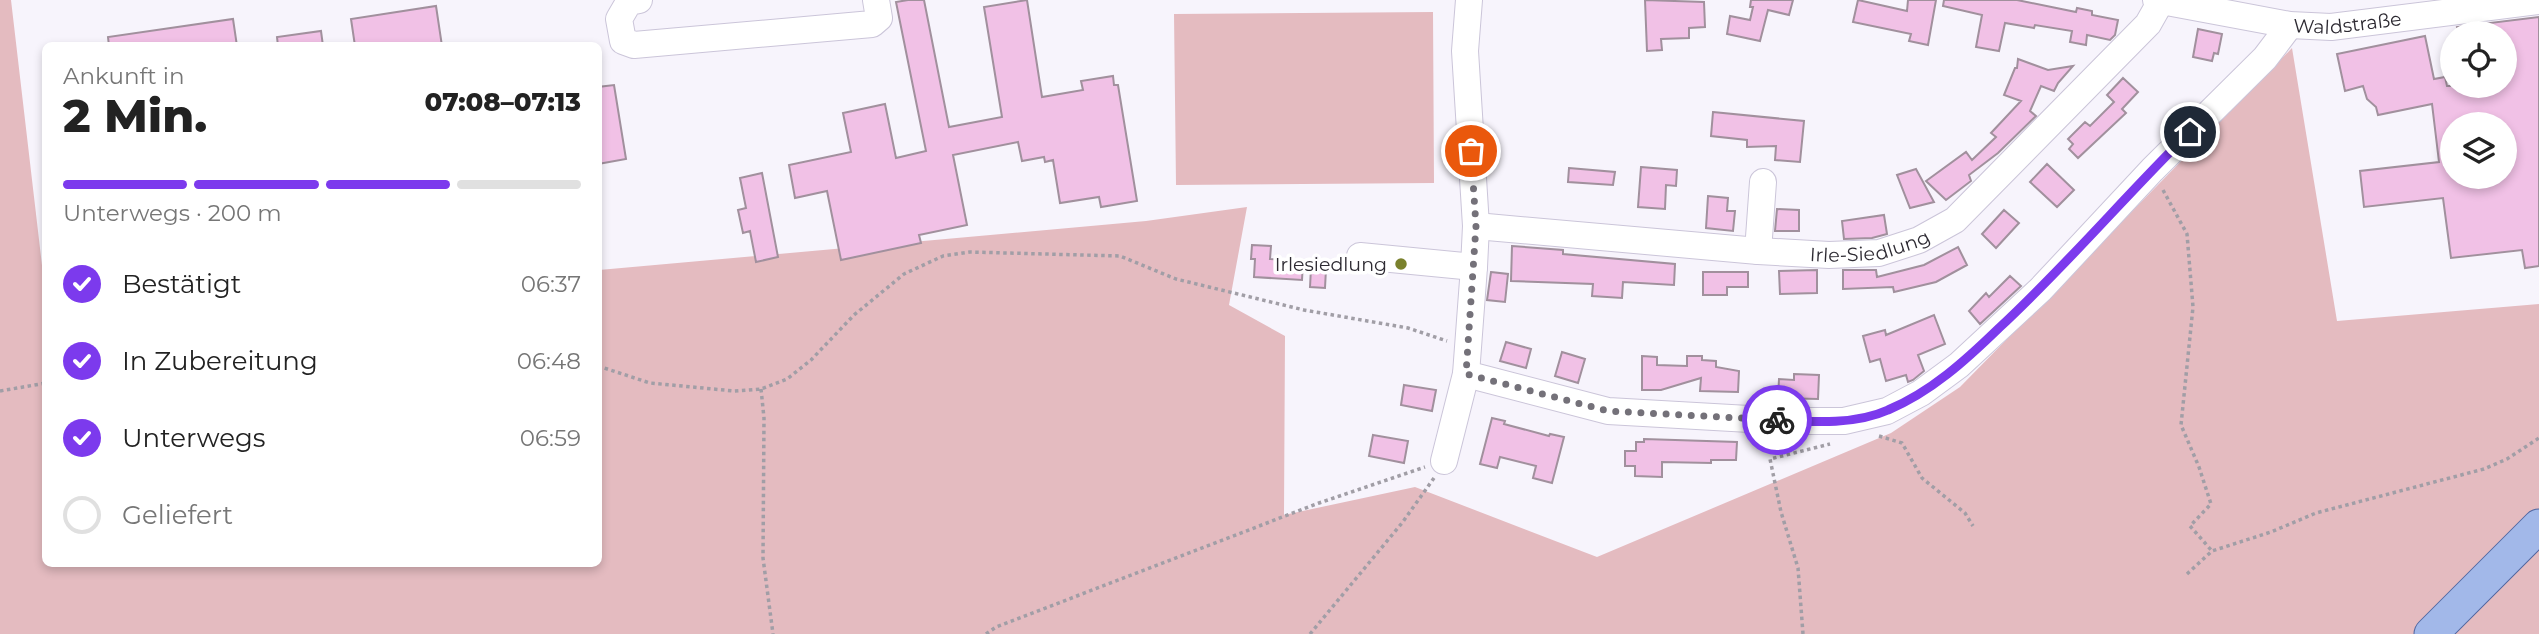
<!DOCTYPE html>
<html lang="de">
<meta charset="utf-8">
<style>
:root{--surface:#fff;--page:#f6f6f6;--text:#222;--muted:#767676;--line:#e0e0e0;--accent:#7c3aed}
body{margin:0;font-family:Montserrat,sans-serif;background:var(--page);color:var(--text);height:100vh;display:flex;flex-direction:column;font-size:26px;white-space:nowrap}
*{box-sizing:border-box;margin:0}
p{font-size:23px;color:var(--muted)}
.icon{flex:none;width:38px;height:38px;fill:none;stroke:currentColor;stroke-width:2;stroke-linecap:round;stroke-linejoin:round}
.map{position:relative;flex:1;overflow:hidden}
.side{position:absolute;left:42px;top:42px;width:560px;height:525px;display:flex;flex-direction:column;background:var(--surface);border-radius:10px;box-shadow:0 4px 10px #0003}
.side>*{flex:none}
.controls{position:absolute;left:2440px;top:21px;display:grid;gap:14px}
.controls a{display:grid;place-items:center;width:77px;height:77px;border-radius:50%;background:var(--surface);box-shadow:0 4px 10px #0003;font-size:35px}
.pin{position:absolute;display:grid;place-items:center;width:60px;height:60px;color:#fff;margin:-30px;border:4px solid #fff;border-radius:50%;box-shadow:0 2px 7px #0007}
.courier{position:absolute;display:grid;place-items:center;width:70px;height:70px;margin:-35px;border:5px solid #7c3aed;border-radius:50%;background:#fff;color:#222;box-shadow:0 2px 9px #0007}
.head em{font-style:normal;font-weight:800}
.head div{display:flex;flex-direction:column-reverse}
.head{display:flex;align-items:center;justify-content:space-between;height:119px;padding:0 21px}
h1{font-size:46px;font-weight:800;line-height:52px}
.bar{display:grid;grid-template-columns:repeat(4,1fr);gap:10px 7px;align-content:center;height:84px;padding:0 21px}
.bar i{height:9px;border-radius:5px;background:var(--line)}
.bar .selected{background:var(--accent)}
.bar p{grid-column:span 4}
ol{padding:0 21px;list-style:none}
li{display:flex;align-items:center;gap:21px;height:77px}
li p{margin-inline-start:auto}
li .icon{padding:7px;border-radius:50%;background:var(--accent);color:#fff;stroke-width:4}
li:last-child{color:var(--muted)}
li i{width:38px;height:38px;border:4px solid var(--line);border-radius:50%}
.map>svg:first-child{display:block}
</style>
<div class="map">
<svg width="2539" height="634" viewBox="0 0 2539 634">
<rect width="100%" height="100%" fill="#f7f4fc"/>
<path fill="#e4bbc0" d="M0 0H11L45 291 46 564H598L599 270 1146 221 1247 207 1229 305 1285 336 1284 515 1415 487 1597 557 1891 433 1960 387 2292 48 2337 321 2539 304V634H0Z
M1433 12 1434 183 1176 185 1174 14Z"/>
<path fill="#f1c1e6" stroke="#a1909d" stroke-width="2" fill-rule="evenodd" d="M908 0H924L949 127 1002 117 984 7 1027 0 1042 97 1083 90 1081 81 1113 76 1114 85H1118L1137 201 1101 207 1099 197 1060 203 1053 160 1045 162 1044 157 1022 161 1018 142 953 155 967 225 919 235 921 243 841 260 827 191 795 198 789 165 851 152 843 113 885 104 896 158 926 151 896 2Z
M1645 0 1704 2 1705 27 1689 28V38L1661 39 1662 50 1647 51Z
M1751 0H1793L1789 15 1768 10 1760 41 1727 34 1730 16 1750 20 1753 7H1750Z
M1858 0 1907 11 1908 0H1936L1928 45 1909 41 1911 34 1853 22Z
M1944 0H2017L2076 12 2077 8 2092 11V15L2118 20 2115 35 2110 40 2087 35 2086 45 2070 42 2072 31 2035 25 2034 28 2005 23 1999 51 1976 47 1982 15 1943 6Z
M436 6 442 46H355L351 19Z
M2539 17V266L2525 268 2522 250 2451 258 2443 198 2364 207 2360 171 2439 162 2432 104 2378 115 2376 107 2367 99 2363 86 2345 91 2337 54 2425 36 2434 79 2445 77 2447 86H2504V33H2458L2457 27ZM2452 124H2504V177H2452Z
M233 19 237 46H109L108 37Z
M2198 29 2222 34 2218 54 2214 53 2212 61 2193 57Z
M321 31 323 46H278L277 37Z
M2018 59 2048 70 2073 66 2058 83 2054 91 2041 86 2030 111 2036 116 1998 153 1969 175 1971 181 1946 200 1926 181 1966 152 1972 160 1996 137 1991 133 2021 101 2004 95 2015 68H2017Z
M2123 78 2138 92 2122 109 2126 113 2078 158 2069 149 2073 144 2068 139 2085 122 2090 126 2114 102 2107 95Z
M614 85 626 159 598 164V87Z
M1713 112 1804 121 1800 162 1775 160 1776 146 1747 147V140L1711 136Z
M2047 164 2074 190 2057 207 2030 182Z
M1641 167 1677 170 1676 186 1666 185 1665 209 1638 207Z
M1569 168 1615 172 1613 185 1568 182Z
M1916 169 1934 202 1910 208 1897 175Z
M762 173 778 257 756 262 750 231 743 233 738 210 746 208 740 178Z
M1708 196 1728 198 1727 211H1735L1733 231 1706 228Z
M1777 209 1799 210V231H1775Z
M2004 210 2019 223 1996 248 1982 234Z
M1884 215 1887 234 1872 238 1844 239 1842 221Z
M1252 245 1271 246 1270 259 1303 261 1302 280 1254 277 1255 259H1251Z
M1512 246 1563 250V254L1675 264 1674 285 1623 282 1622 298 1592 296 1593 284 1511 281Z
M1958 247 1967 265 1936 282 1894 292 1893 287 1843 289V270H1876L1877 277 1924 265Z
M1311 268 1326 269 1325 288 1310 287Z
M1817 270V293L1780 294 1779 271Z
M1491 272 1508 274 1505 302 1487 300Z
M1703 272H1748V287H1727V295H1703Z
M2010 276 2021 286 1980 324 1969 311 1986 293 1989 297Z
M1934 315 1945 344 1918 355 1924 371 1913 380 1908 382 1906 375 1886 381 1880 359 1870 362 1863 336 1885 330 1886 335Z
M1506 342 1531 349 1526 368 1500 361Z
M1562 352 1585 359 1578 383 1555 376Z
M1642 356 1657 357V365L1687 366V356H1702V360L1716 361V367L1739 371 1738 392 1700 391 1701 378 1661 390H1642Z
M1794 374 1819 375 1818 399 1778 398 1779 379 1794 380Z
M1404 385 1436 390 1432 411 1401 405Z
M1492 418 1505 421 1504 424 1549 436 1550 434 1564 437 1552 483 1533 478 1536 466 1500 457 1497 468 1480 464Z
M1373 435 1408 441 1404 463 1369 456Z
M1644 439 1737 442 1736 460H1711V463L1662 462V477L1635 476V466H1625V451H1636V442H1644Z"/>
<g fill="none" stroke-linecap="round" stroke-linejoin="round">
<defs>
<g id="minor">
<path d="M639 0 629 2 619 19 623 41 634 45 872 24 879 18 876 0"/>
<path id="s1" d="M2156 0 2290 25 2331 27 2539 1"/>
<path id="s2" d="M1476 226 1758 251 1829 255 1879 253 1919 240 1955 220 2148 24 2161 1"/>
<path d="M1758 251 1763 182"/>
<path d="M1360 256 1474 267"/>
<path d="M1466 374 1608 411 1785 421H1844L1887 411 1921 393 1959 365 2041 289 2152 170 2265 58 2290 25"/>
<path d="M1444 461 1466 374 1474 267 1476 226 1465 51 1469 0"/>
</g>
<path id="major" d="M2431 634 2539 526"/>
</defs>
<use href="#minor" stroke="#cbc5d9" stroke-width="28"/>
<use href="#major" stroke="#5167a0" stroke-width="35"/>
<path stroke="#a19ea6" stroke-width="3.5" stroke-dasharray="3.5 3.5" stroke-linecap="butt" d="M2163 190 2187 234 2193 307 2181 425 2199 467 2211 504 2190 526 2212 551
M598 366 650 383 734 391 761 389 787 379 811 360 854 315 904 274 943 256 970 252 1120 256 1176 279 1304 310 1408 328 1447 341
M761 389 764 418 763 558 773 634
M0 391 46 383
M1879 436 1902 443 1922 478 1965 513 1973 526
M2187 574 2212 551 2271 532 2316 513 2484 469 2507 459 2539 438
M986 634 996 627 1319 503 1425 467
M1310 634 1402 523 1434 478
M1803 634 1798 568 1781 512 1770 459 1830 444"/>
<use href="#minor" stroke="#fff" stroke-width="26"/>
<use href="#major" stroke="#a2b8e9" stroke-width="33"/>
</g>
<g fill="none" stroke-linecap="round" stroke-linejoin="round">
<path stroke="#747179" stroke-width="7" stroke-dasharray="0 12.6" d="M1471 151 1476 226 1466 374 1608 411 1777 420"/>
<path stroke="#7c3aed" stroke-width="9" d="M1777 420C1813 422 1855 425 1888 410 1931 392 1966 360 1999 328 2066 266 2125 196 2190 132"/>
</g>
<circle fill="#7a812d" stroke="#fff" stroke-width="2.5" cx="1401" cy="264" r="7"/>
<g text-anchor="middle" stroke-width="7" stroke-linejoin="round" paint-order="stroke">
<g font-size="19" fill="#2d2a32" stroke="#fff">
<text dy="7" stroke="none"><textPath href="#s1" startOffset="194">Waldstraße</textPath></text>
<text dy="7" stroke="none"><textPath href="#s2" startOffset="396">Irle-Siedlung</textPath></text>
</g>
<g font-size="19" fill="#2d2a32" stroke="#fff" text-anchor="end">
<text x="1387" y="271">Irlesiedlung</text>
</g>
</g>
</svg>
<div class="controls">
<a><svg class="icon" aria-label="locate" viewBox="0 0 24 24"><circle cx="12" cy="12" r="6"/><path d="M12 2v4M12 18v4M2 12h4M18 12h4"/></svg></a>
<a><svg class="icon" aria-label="layers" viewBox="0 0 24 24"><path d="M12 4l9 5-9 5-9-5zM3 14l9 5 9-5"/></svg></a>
</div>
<div class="pin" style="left:1471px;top:151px;background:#ea580c"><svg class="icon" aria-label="bag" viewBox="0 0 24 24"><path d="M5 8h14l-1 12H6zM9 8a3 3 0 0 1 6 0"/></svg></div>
<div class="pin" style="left:2190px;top:132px;background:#1f2937"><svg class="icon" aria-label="home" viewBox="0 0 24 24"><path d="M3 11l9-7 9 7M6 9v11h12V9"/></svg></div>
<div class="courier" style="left:1777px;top:420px"><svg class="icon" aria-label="bike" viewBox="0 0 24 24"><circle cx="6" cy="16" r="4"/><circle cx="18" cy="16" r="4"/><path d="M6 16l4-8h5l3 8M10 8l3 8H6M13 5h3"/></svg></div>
<section class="side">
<div class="head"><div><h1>2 Min.</h1><p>Ankunft in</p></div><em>07:08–07:13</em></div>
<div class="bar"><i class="selected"></i><i class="selected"></i><i class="selected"></i><i></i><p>Unterwegs · 200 m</p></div>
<ol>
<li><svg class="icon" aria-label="check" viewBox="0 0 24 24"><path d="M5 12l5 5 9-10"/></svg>Bestätigt<p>06:37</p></li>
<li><svg class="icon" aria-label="check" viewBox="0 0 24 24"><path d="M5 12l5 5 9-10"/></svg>In Zubereitung<p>06:48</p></li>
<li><svg class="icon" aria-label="check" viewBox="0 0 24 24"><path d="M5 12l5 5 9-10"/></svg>Unterwegs<p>06:59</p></li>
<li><i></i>Geliefert</li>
</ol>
</section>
</div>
